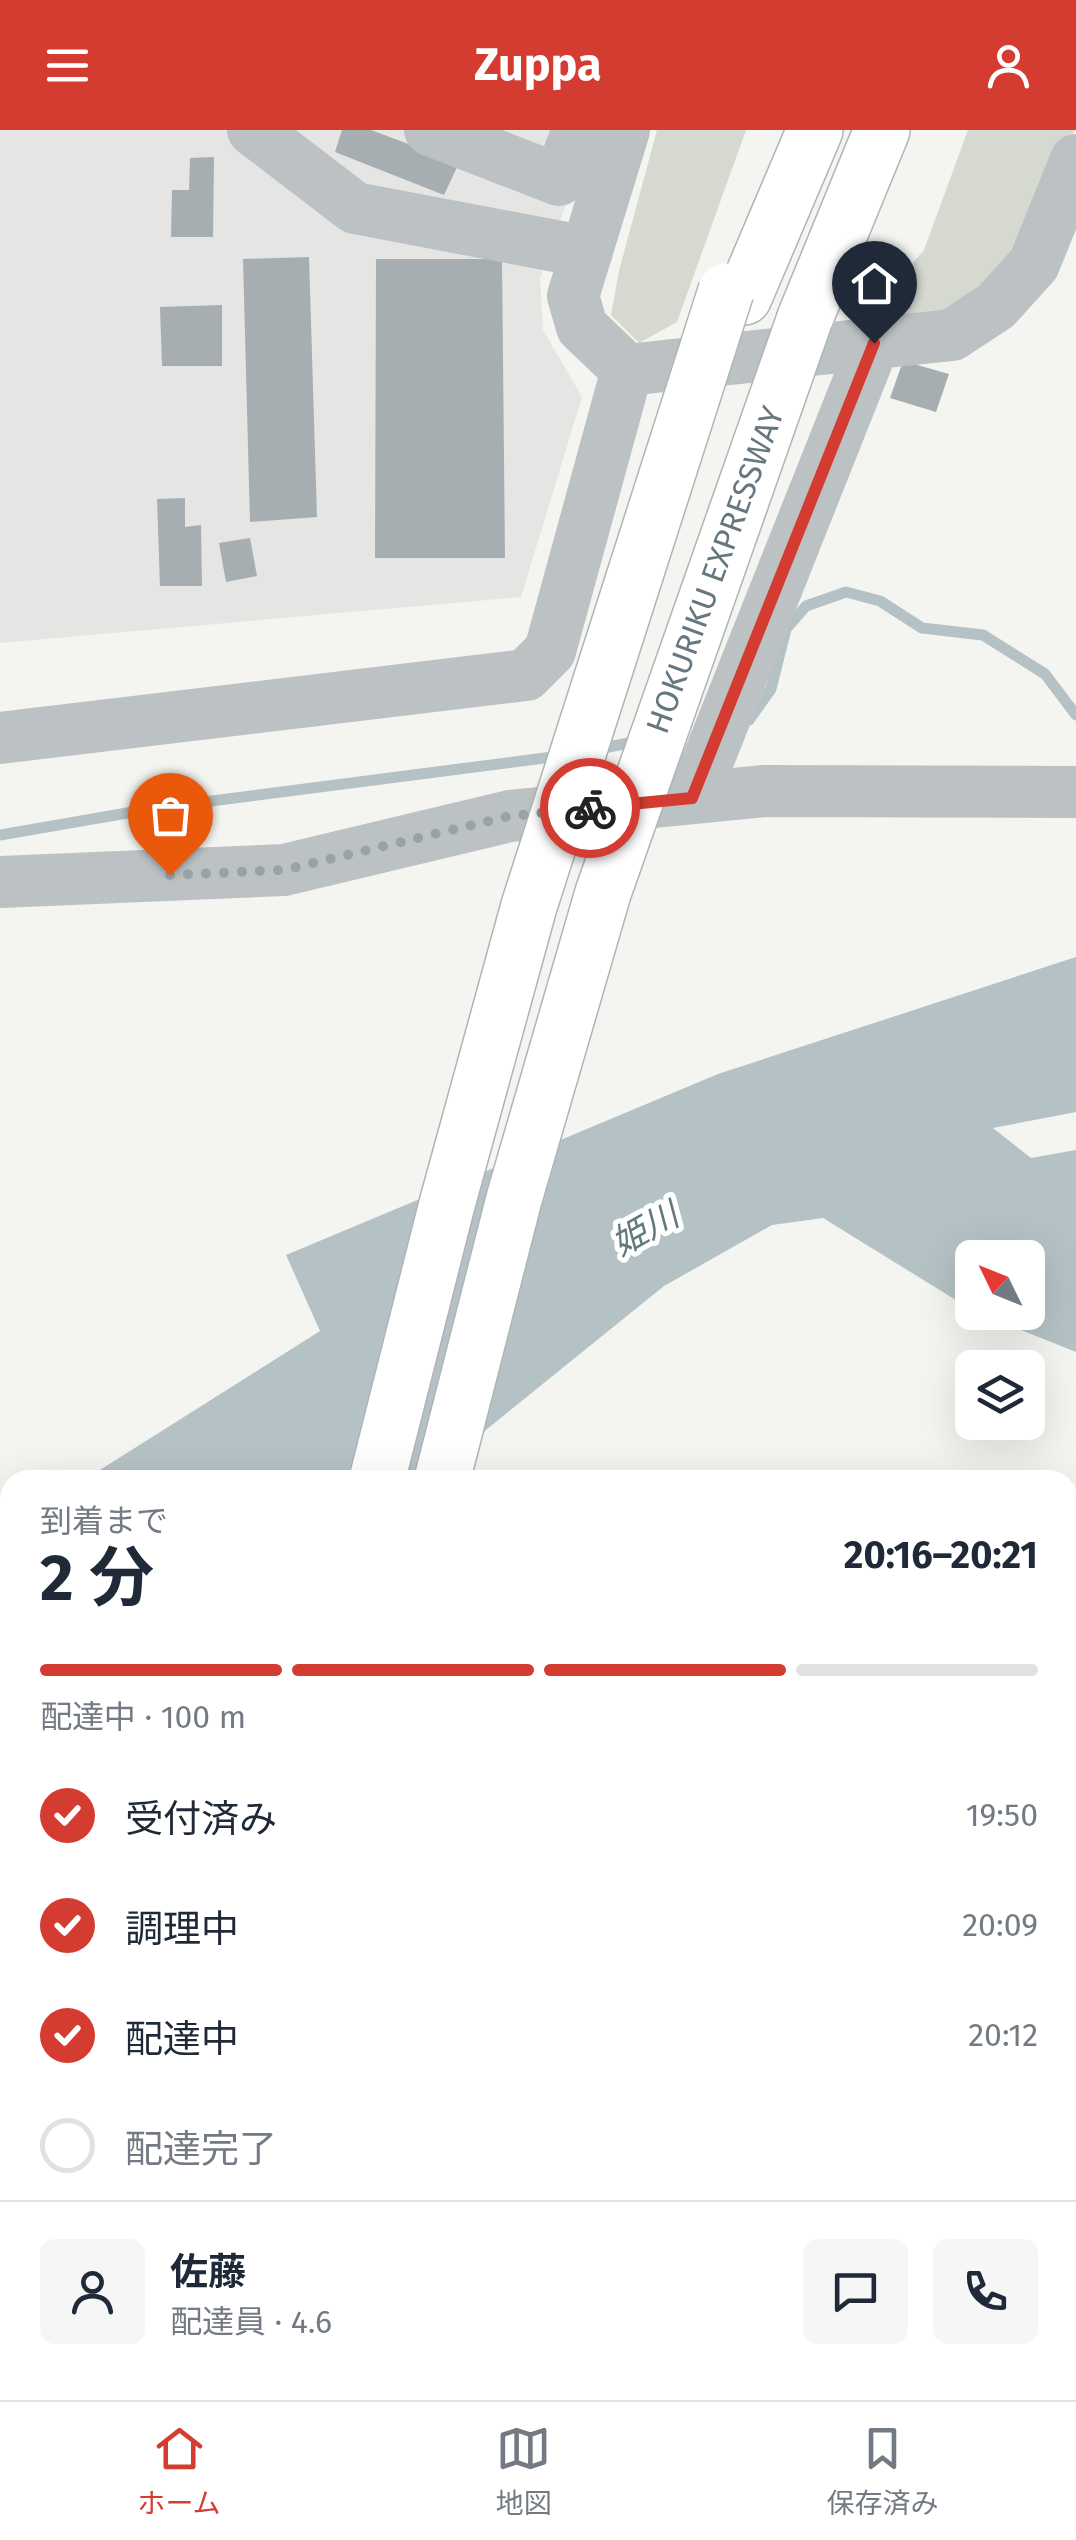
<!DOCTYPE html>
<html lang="ja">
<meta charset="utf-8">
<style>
:root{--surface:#fff;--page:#f6f6f7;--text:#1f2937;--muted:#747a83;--line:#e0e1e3;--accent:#d43c32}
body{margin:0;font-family:"Fira Sans","Noto Sans JP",sans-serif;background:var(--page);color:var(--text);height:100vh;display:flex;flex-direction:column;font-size:38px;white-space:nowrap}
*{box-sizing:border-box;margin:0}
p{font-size:32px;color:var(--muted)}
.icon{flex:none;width:55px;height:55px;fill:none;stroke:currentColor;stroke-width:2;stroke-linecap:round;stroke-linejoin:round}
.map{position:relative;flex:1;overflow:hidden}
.drawer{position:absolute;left:0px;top:1340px;width:1078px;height:930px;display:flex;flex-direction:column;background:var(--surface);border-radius:30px 30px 0 0;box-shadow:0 10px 40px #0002}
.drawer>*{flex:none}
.needle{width:65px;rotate:313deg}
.controls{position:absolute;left:955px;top:1110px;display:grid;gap:20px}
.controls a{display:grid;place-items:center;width:90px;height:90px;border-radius:15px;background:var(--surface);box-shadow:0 10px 40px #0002;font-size:50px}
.pin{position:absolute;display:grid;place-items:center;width:85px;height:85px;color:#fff;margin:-102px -42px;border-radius:50% 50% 50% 0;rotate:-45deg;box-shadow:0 0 10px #0007}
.pin .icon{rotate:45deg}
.courier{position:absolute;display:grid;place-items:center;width:100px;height:100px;margin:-50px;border:8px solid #d43c32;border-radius:50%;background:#fff;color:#222;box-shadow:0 2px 12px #0007}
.head em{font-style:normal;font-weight:700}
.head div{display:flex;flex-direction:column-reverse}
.head{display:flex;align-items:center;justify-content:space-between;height:170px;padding:0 40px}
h1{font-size:65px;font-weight:700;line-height:75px}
.bar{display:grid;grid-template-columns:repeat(4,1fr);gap:15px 10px;align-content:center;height:120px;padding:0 40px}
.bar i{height:12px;border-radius:8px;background:var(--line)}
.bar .on{background:var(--accent)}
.bar p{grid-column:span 4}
.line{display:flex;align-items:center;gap:25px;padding:0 40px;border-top:2px solid var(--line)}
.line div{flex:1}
.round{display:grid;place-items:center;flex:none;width:105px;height:105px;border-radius:15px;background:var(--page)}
ol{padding:0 40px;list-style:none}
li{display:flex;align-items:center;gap:30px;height:110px}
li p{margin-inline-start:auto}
li .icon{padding:10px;border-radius:50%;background:var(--accent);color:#fff;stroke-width:4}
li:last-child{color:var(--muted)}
li i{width:55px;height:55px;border:5px solid var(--line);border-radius:50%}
header{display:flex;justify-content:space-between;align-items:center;height:130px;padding:0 40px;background:var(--accent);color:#fff;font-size:45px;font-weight:700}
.menu{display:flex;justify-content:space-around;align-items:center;height:140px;border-top:2px solid var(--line);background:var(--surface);font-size:28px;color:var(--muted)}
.menu a{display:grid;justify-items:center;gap:5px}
.menu .on{color:var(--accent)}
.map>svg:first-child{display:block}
</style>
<header><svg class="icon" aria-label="menu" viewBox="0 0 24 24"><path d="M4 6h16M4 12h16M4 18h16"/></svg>Zuppa<svg class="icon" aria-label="person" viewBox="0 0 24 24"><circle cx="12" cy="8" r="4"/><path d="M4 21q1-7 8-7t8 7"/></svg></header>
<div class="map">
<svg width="1076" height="2270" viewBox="0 0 1076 2270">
<rect width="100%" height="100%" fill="#f4f4f1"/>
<path fill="#e5e5e4" d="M0 0H592L540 148 543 200 582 267 521 467 0 513Z"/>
<path fill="#d5d9d0" d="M657 0H746L677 192 639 213 611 185 619 141Z
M968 0H1074L1025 123 971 174 876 202 867 185 924 120Z"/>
<path fill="#b5c2c5" d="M1076 827V982L993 998 1031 1028 1076 1020V1222L979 1183 1028 1182V1128H972V1180L823 1088 772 1095 664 1156 424 1350H84L320 1201 286 1125 718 944Z
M10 1521V1774L0 1788V1545Z"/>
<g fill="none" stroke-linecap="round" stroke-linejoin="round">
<path stroke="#b5c2c5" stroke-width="11" d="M749 590 771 559 786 499 806 476 846 462 880 471 922 498 983 505 1045 544 1076 585
M598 619 639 611
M0 705 150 679 560 626"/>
</g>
<path fill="#a6aeb1" d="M342 0H371L459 33 444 65 335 22Z
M214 27 213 107H171L172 60H189L190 28Z
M309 127 317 387 250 392 243 129Z
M376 129H502L505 428H375Z
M222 175V236H162L160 177Z
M903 231 949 244 936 282 890 268Z
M185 368V397L201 395 202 456H160L157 369Z
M250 408 257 446 226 452 219 413Z"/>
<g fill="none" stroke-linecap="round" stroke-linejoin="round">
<defs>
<path id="highway" d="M744 167 815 0
M805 188 882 0
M212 2270 213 2260
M301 2270 302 2260"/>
</defs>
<use href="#highway" stroke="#afb4b6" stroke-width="58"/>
<path stroke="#bcc1c3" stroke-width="52" d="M253 0 355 78 587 122
M430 0 559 50 578 0
M627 240 952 205 996 176 1034 134 1076 30
M0 608 526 545 550 521 627 240 582 197 573 166 624 0
M693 668 874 213
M0 752 284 740 510 686 765 661 1076 662"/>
<use href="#highway" stroke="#fff" stroke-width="55"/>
<defs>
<path id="highway-bridge" d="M377 1350 446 1078 529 776 726 161
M442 1350 514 1069 603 763 805 188"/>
</defs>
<use href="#highway-bridge" stroke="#afb4b6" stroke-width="58" stroke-linecap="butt"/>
<use href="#highway-bridge" stroke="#fff" stroke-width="55"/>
</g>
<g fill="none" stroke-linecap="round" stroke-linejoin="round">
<path stroke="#98a3a7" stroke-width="10" stroke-dasharray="0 18" d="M170 745 284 740 510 686 590 678"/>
<path stroke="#d43c32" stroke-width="12" d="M590 678 692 668 874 213"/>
</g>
<g text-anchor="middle" stroke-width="10" stroke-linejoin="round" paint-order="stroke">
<g font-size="32" fill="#66787f" stroke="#fff">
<text transform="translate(715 440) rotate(-70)" y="11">HOKURIKU EXPRESSWAY</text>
</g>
<g font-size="35" font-style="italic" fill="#627a7d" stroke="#fff">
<text transform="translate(645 1099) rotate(-29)" y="12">姫川</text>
</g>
</g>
</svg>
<div class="controls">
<a><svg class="needle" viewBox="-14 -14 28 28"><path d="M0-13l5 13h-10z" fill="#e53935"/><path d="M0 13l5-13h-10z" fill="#747a83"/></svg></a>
<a><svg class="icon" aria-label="layers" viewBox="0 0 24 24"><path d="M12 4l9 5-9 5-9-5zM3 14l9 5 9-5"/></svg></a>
</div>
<div class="pin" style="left:170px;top:745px;background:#ea580c"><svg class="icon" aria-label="bag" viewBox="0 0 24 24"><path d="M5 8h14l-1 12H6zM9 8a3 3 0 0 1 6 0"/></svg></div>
<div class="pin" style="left:874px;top:213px;background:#1f2937"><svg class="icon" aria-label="home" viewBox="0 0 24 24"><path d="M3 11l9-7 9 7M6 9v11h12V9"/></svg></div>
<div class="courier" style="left:590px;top:678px"><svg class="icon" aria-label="bike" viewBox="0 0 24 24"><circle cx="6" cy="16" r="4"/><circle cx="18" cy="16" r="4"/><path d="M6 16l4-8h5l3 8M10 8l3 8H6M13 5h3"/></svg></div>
<section class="drawer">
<div class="head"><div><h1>2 分</h1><p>到着まで</p></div><em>20:16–20:21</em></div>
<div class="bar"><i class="on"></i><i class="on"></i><i class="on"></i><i></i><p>配達中 · 100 m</p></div>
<ol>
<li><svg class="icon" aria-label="check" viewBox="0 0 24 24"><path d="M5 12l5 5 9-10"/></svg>受付済み<p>19:50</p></li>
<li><svg class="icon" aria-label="check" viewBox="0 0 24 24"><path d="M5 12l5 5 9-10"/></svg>調理中<p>20:09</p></li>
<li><svg class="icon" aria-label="check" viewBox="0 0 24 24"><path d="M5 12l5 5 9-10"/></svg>配達中<p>20:12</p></li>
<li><i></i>配達完了</li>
</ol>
<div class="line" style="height:180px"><a class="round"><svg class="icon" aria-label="person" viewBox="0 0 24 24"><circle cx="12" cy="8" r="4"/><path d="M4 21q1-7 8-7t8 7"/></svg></a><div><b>佐藤</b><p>配達員 · 4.6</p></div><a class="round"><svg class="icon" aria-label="chat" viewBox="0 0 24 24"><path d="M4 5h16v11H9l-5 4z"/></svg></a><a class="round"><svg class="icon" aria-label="phone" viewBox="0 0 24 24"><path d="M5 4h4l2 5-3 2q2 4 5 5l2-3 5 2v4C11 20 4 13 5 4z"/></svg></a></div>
</section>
</div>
<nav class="menu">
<a class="on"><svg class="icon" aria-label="home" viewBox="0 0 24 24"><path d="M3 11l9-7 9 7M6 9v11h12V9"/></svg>ホーム</a>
<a><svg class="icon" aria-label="map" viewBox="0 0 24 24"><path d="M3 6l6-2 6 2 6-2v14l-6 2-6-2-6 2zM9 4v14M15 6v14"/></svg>地図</a>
<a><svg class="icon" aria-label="saved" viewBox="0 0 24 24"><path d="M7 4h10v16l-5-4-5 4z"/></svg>保存済み</a>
</nav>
